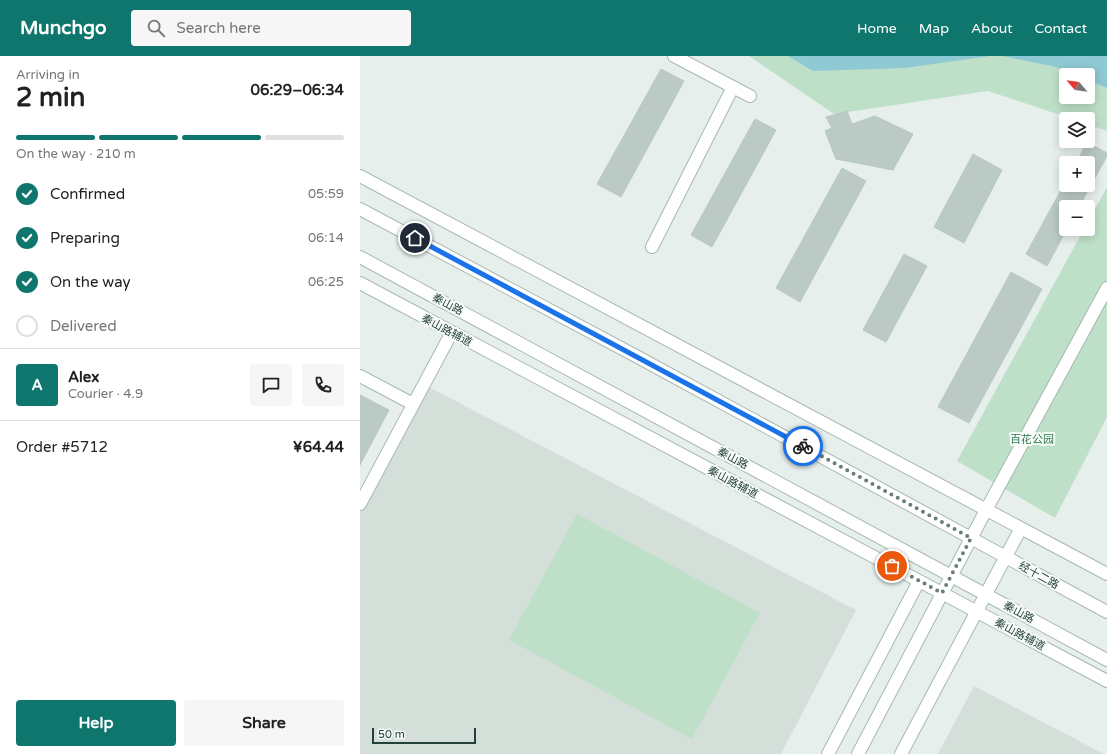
<!DOCTYPE html>
<meta charset="utf-8">
<style>
:root{--surface:#fff;--page:#f6f6f6;--text:#222;--muted:#767676;--line:#e0e0e0;--accent:#0f766e}
body{margin:0;font-family:"Varela Round","Noto Sans SC",sans-serif;background:var(--page);color:var(--text);height:100vh;display:flex;flex-direction:column;font-size:15px;white-space:nowrap}
*{box-sizing:border-box;margin:0}
p{font-size:13px;color:var(--muted)}
.icon{flex:none;width:22px;height:22px;fill:none;stroke:currentColor;stroke-width:2;stroke-linecap:round;stroke-linejoin:round}
.map{position:relative;flex:1;overflow:hidden}
.details{display:flex;flex-direction:column;background:var(--surface);width:360px}
.details>*{flex:none}
.needle{width:26px;rotate:298deg}
.buttons{position:absolute;left:699px;top:12px;display:grid;gap:8px}
.buttons a{display:grid;place-items:center;width:36px;height:36px;border-radius:4px;background:var(--surface);box-shadow:0 2px 10px #0003;font-size:20px}
.scale{position:absolute;left:12px;bottom:10px;width:104px;box-sizing:border-box;padding-left:4px;border:2px solid #24423a;border-top:0;font-size:11px;line-height:14px;white-space:nowrap;color:#24423a;-webkit-text-stroke:3px #f7fbf9;paint-order:stroke}
.pin{position:absolute;display:grid;place-items:center;width:34px;height:34px;color:#fff;margin:-17px;border:2px solid #fff;border-radius:50%;box-shadow:0 1px 4px #0007}
.courier{position:absolute;display:grid;place-items:center;width:40px;height:40px;margin:-20px;border:3px solid #1a73e8;border-radius:50%;background:#fff;color:#222;box-shadow:0 1px 5px #0007}
.overview em{font-style:normal;font-weight:700}
.overview div{display:flex;flex-direction:column-reverse}
.overview{display:flex;align-items:center;justify-content:space-between;height:68px;padding:0 16px}
h1{font-size:26px;font-weight:700;line-height:30px}
.bar{display:grid;grid-template-columns:repeat(4,1fr);gap:6px 4px;align-content:center;height:48px;padding:0 16px}
.bar i{height:5px;border-radius:3px;background:var(--line)}
.bar .current{background:var(--accent)}
.bar p{grid-column:span 4}
.line{display:flex;align-items:center;gap:10px;padding:0 16px;border-top:1px solid var(--line)}
.line div{flex:1}
.round{display:grid;place-items:center;flex:none;width:42px;height:42px;border-radius:4px;background:var(--page)}
ol{padding:0 16px;list-style:none}
li{display:flex;align-items:center;gap:12px;height:44px}
li p{margin-inline-start:auto}
li .icon{padding:4px;border-radius:50%;background:var(--accent);color:#fff;stroke-width:4}
li:last-child{color:var(--muted)}
li i{width:22px;height:22px;border:2px solid var(--line);border-radius:50%}
.action{display:flex;gap:8px;margin-top:auto;padding:8px 16px}
.action a{flex:1;height:46px;border-radius:4px;background:var(--accent);color:#fff;font-size:16px;font-weight:700;line-height:46px;text-align:center}
.action a+a{background:var(--page);color:var(--text)}
header{display:flex;align-items:center;gap:24px;box-sizing:border-box;height:56px;padding:0 20px;background:var(--accent);color:#fff}
header strong{font-size:19px}
nav{display:flex;gap:22px;margin-inline-start:auto;font-size:14px}
.search{width:280px;height:36px;background:var(--page);display:flex;align-items:center;gap:10px;box-sizing:border-box;padding:0 14px;border-radius:4px;color:var(--muted);font-size:15px}
main{display:flex;flex:1;min-height:0}
.map>svg:first-child{display:block}
</style>
<header>
<strong>Munchgo</strong>
<div class="search"><svg class="icon" aria-label="search" viewBox="0 0 24 24"><circle cx="10" cy="10" r="6"/><path d="M15 15l6 6"/></svg>Search here</div>
<nav><a>Home</a><a>Map</a><a>About</a><a>Contact</a></nav>
</header>
<main>
<section class="details">
<div class="overview"><div><h1>2 min</h1><p>Arriving in</p></div><em>06:29–06:34</em></div>
<div class="bar"><i class="current"></i><i class="current"></i><i class="current"></i><i></i><p>On the way · 210 m</p></div>
<ol>
<li><svg class="icon" aria-label="check" viewBox="0 0 24 24"><path d="M5 12l5 5 9-10"/></svg>Confirmed<p>05:59</p></li>
<li><svg class="icon" aria-label="check" viewBox="0 0 24 24"><path d="M5 12l5 5 9-10"/></svg>Preparing<p>06:14</p></li>
<li><svg class="icon" aria-label="check" viewBox="0 0 24 24"><path d="M5 12l5 5 9-10"/></svg>On the way<p>06:25</p></li>
<li><i></i>Delivered</li>
</ol>
<div class="line" style="height:72px"><b class="round" style="background:var(--accent);color:#fff">A</b><div><b>Alex</b><p>Courier · 4.9</p></div><a class="round"><svg class="icon" aria-label="chat" viewBox="0 0 24 24"><path d="M4 5h16v11H9l-5 4z"/></svg></a><a class="round"><svg class="icon" aria-label="phone" viewBox="0 0 24 24"><path d="M5 4h4l2 5-3 2q2 4 5 5l2-3 5 2v4C11 20 4 13 5 4z"/></svg></a></div>
<div class="line" style="height:52px"><div>Order #5712</div><b>¥64.44</b></div>
<div class="action"><a>Help</a><a>Share</a></div>
</section>
<div class="map">
<svg width="747" height="698" viewBox="0 0 747 698">
<rect width="100%" height="100%" fill="#e6efeb"/>
<path fill="#d4dfda" d="M63 328 496 554 421 698H0V448Z
M614 630 744 698H578Z"/>
<path fill="#bfe0c8" fill-rule="evenodd" d="M389 0H747V75L728 68V63H712L628 35 474 58ZM706 19H728V41H706Z
M747 131V361L695 462 597 405 724 173H728V166Z
M217 458 400 557 332 683 149 584Z"/>
<path fill="#8ec9d4" d="M428 0H630L545 12 453 15Z
M642 0H747V32L728 24V19H716L696 11Z"/>
<path fill="#bbcac4" stroke="#b8c9c2" d="M301 13 324 25 261 141 237 128Z
M487 55 492 68 515 60 553 78 533 114 476 103 465 75 472 72 466 61Z
M395 63 416 74 352 191 331 179Z
M727 86 747 97V100L719 151H706L707 173 687 210 666 198 706 125V129H728V107H716Z
M613 98 642 114 604 187 574 171Z
M482 112 506 125 440 246 416 232Z
M544 198 567 210 526 286 503 274Z
M651 216 682 233 609 367 578 351Z
M0 339 29 354 0 409Z"/>
<g fill="none" stroke-linecap="round" stroke-linejoin="round">
<defs>
<path id="minor" d="M314 0 390 40
M0 120 747 518
M0 153 274 299 747 556
M292 191 373 31
M0 201 747 604
M0 227 747 625
M0 320 53 348
M0 448 92 276
M468 698 559 525
M498 698 626 454 747 232
M541 698 661 472"/>
</defs>
<use href="#minor" stroke="#a8b8b2" stroke-width="14"/>
<use href="#minor" stroke="#fff" stroke-width="12"/>
</g>
<g fill="none" stroke-linecap="round" stroke-linejoin="round">
<path stroke="#687f78" stroke-width="4" stroke-dasharray="0 7.2" d="M443 390 611 482 582 537 532 510"/>
<path stroke="#1a73e8" stroke-width="5" d="M55 182 443 390"/>
</g>
<g text-anchor="middle" stroke-width="4" stroke-linejoin="round" paint-order="stroke">
<g font-size="11" fill="#24423a" stroke="#f7fbf9">
<text transform="translate(88 248) rotate(28)" y="4">秦山路</text>
<text transform="translate(87 274) rotate(28)" y="4">秦山路辅道</text>
<text transform="translate(373 402) rotate(28)" y="4">秦山路</text>
<text transform="translate(373 426) rotate(28)" y="4">秦山路辅道</text>
<text transform="translate(679 519) rotate(29)" y="4">经十二路</text>
<text transform="translate(659 556) rotate(28)" y="4">秦山路</text>
<text transform="translate(660 578) rotate(28)" y="4">秦山路辅道</text>
</g>
<g font-size="11" fill="#2d7a4b" stroke="#f7fbf9">
<text x="672" y="387">百花公园</text>
</g>
</g>
</svg>
<div class="buttons">
<a><svg class="needle" viewBox="-14 -14 28 28"><path d="M0-13l5 13h-10z" fill="#e53935"/><path d="M0 13l5-13h-10z" fill="#767676"/></svg></a>
<a><svg class="icon" aria-label="layers" viewBox="0 0 24 24"><path d="M12 4l9 5-9 5-9-5zM3 14l9 5 9-5"/></svg></a>
<a>+</a>
<a>−</a>
</div>
<div class="scale">50 m</div>
<div class="pin" style="left:532px;top:510px;background:#ea580c"><svg class="icon" aria-label="bag" viewBox="0 0 24 24"><path d="M5 8h14l-1 12H6zM9 8a3 3 0 0 1 6 0"/></svg></div>
<div class="pin" style="left:55px;top:182px;background:#1f2937"><svg class="icon" aria-label="home" viewBox="0 0 24 24"><path d="M3 11l9-7 9 7M6 9v11h12V9"/></svg></div>
<div class="courier" style="left:443px;top:390px"><svg class="icon" aria-label="bike" viewBox="0 0 24 24"><circle cx="6" cy="16" r="4"/><circle cx="18" cy="16" r="4"/><path d="M6 16l4-8h5l3 8M10 8l3 8H6M13 5h3"/></svg></div>
</div>
</main>
